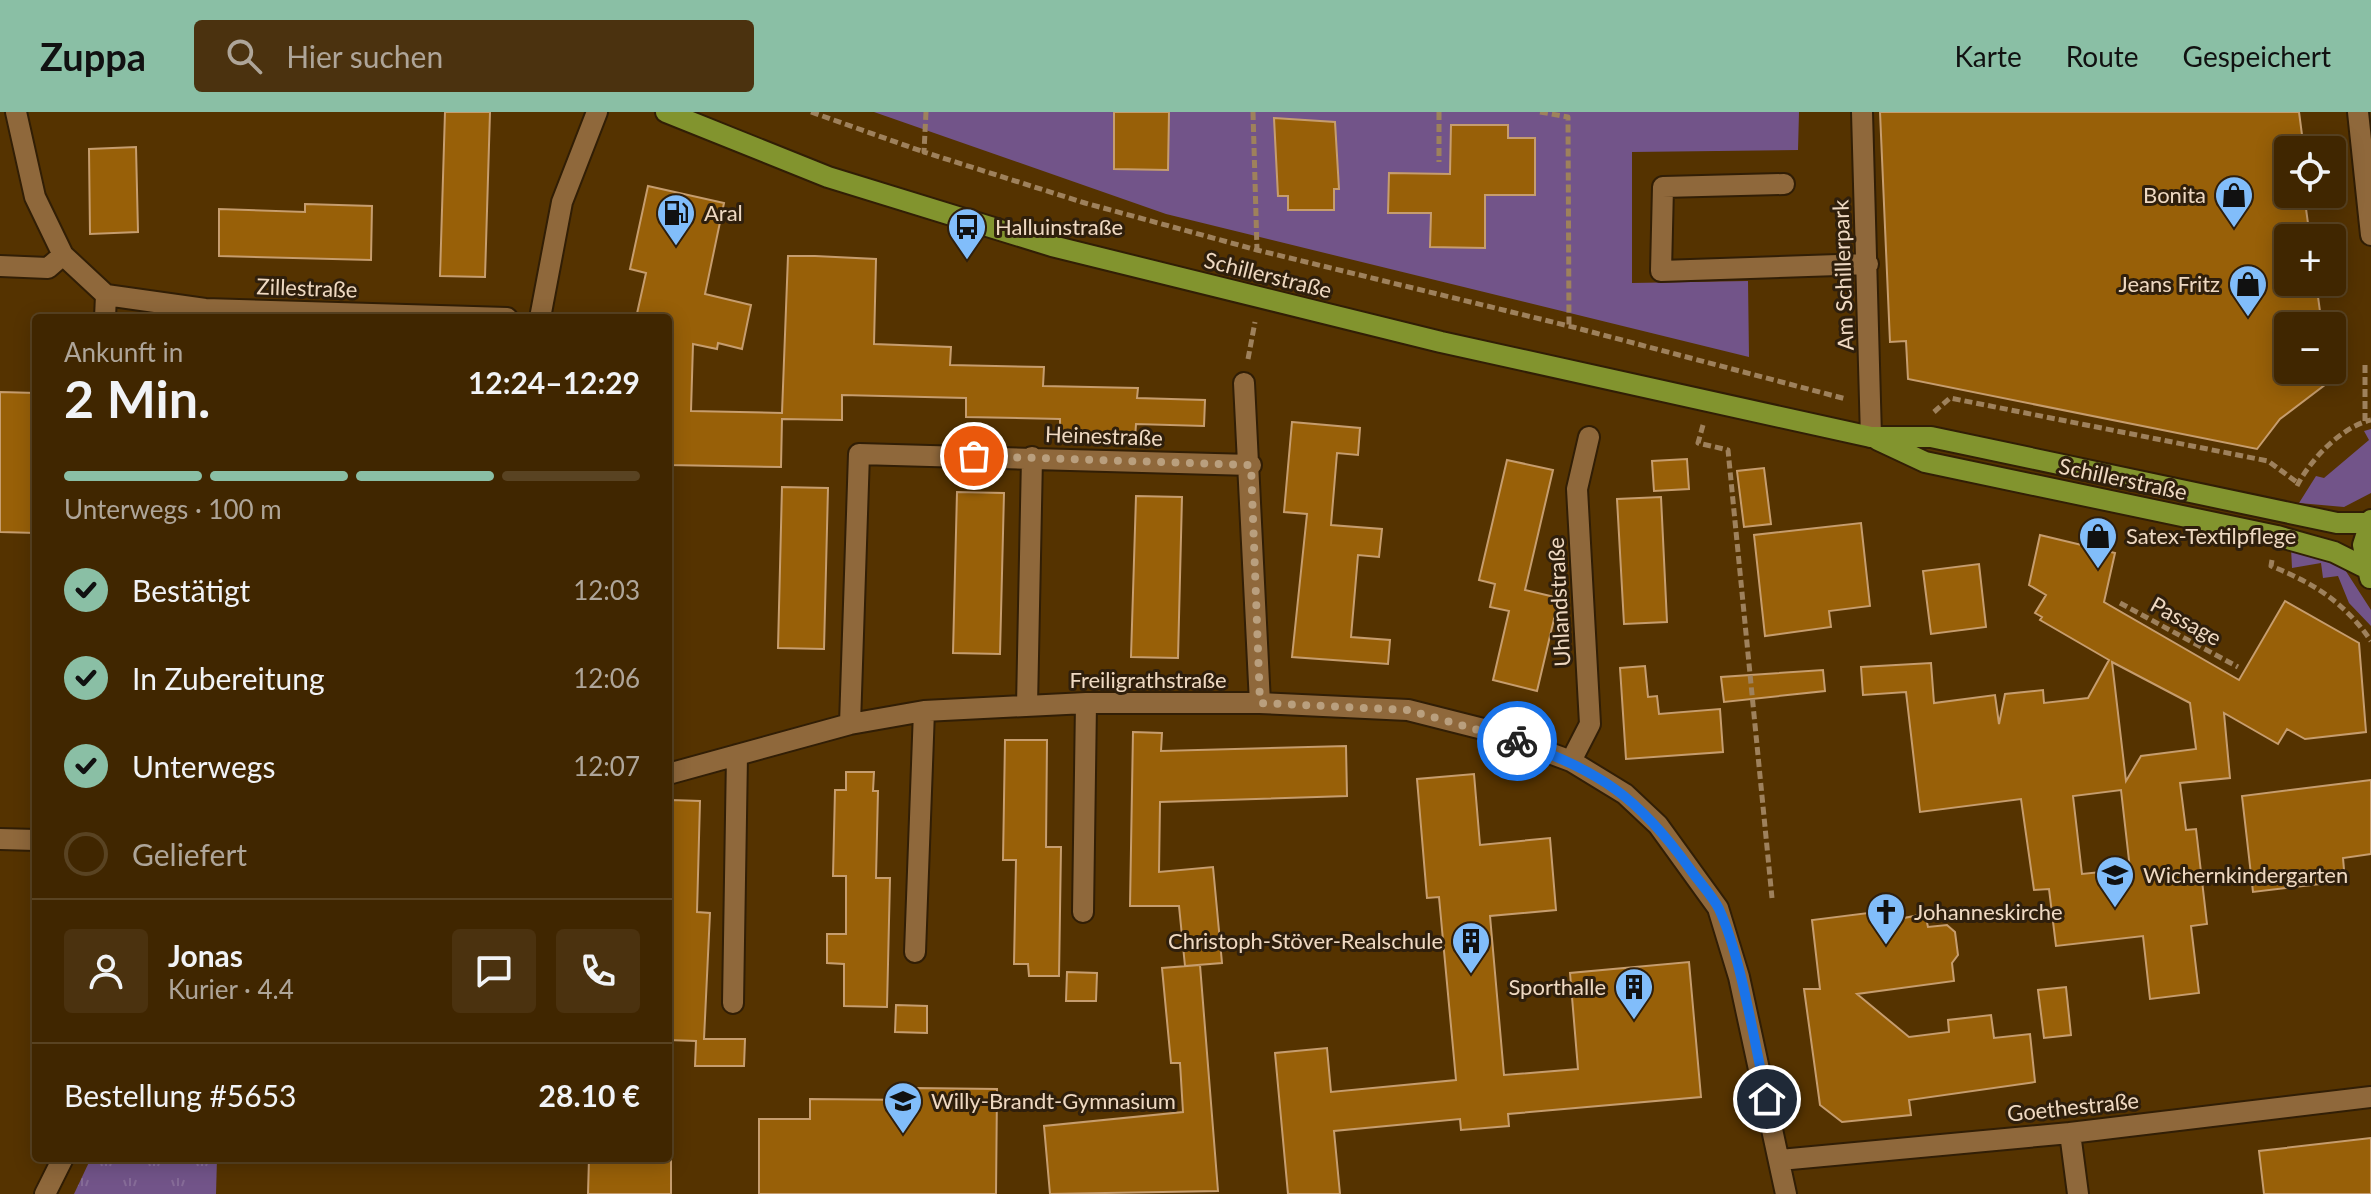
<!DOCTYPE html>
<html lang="de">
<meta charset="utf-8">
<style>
:root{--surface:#402600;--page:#4b320f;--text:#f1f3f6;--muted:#aea599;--line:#594322;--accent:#8abfa5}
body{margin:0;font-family:Lato,sans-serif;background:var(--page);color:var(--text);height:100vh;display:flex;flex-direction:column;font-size:30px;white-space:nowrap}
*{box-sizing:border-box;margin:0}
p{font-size:26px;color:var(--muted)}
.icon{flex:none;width:44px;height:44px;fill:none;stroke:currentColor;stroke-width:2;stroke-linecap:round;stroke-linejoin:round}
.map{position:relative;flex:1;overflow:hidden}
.panel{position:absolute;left:32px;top:202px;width:640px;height:848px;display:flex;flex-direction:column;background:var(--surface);border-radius:8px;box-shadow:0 4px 20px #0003,0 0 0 2px var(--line)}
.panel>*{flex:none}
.controls{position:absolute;left:2274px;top:24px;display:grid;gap:16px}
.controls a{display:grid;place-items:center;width:72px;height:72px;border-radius:8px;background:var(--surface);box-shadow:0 4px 20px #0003,0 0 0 2px var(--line);font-size:40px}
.pin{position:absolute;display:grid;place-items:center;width:68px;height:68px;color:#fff;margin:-34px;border:4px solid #fff;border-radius:50%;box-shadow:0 2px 8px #0007}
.courier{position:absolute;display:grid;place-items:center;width:80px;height:80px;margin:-40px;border:6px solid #1a73e8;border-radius:50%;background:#fff;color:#222;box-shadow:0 2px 10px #0007}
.overview em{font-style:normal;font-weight:700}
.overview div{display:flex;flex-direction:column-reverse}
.overview{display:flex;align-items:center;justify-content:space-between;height:136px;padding:0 32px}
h1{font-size:52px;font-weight:700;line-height:60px}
.bar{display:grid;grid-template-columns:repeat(4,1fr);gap:12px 8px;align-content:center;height:96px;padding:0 32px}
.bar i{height:10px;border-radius:6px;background:var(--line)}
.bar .active{background:var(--accent)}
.bar p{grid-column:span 4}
.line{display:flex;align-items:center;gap:20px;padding:0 32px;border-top:2px solid var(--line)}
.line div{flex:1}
.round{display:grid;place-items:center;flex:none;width:84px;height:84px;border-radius:8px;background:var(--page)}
ol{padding:0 32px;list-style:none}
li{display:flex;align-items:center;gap:24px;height:88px}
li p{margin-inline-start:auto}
li .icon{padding:8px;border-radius:50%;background:var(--accent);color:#111;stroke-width:4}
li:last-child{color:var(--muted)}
li i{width:44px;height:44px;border:4px solid var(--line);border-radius:50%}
header{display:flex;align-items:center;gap:48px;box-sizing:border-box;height:112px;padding:0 40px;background:var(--accent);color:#111}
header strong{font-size:38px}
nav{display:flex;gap:44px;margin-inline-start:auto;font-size:28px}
.search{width:560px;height:72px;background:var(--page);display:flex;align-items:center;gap:20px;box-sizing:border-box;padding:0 28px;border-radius:8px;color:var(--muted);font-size:30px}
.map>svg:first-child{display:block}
</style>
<header>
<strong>Zuppa</strong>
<div class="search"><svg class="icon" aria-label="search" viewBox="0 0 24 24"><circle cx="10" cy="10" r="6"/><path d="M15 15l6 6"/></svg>Hier suchen</div>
<nav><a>Karte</a><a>Route</a><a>Gespeichert</a></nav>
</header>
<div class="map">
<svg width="2371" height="1082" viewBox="0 0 2371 1082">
<defs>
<pattern id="park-tufts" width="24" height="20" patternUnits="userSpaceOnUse" patternTransform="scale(2)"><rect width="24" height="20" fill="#725489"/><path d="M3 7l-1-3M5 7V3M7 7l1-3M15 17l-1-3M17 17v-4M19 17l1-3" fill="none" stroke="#866c98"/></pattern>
</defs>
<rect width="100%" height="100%" fill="#530"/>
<path fill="#725489" d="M874 0H1799L1798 38 1632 40V171L1748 169 1749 245 1166 102Z
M2371 317V381L2344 395 2299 391 2316 364 2324 366 2369 328 2364 319Z
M2291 436 2340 450 2371 498V514L2349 491 2338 464 2323 466 2321 451 2292 456Z"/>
<path fill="url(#park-tufts)" d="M91 1046H217L216 1082H74Z"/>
<path fill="#986008" stroke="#c69d6e" stroke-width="2" fill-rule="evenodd" d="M445 0H490L485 165 440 164Z
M1114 0H1169L1168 58 1114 57Z
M1880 0H2299L2304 38H2288V82H2304L2310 126H2288V170H2316L2322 214H2288V258H2328L2330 269 2280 307 2257 337 1908 267 1906 229 1890 230Z
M1274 6 1335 10 1339 77H1334V98H1288V84H1278Z
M1451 13H1508V26H1535V83H1485V136L1430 135 1431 101H1388L1389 61 1450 62Z
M136 35 138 120 90 122 89 37Z
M648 74 724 91 705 182 751 193 742 237 718 231 717 237 693 232 691 299 782 301 788 144H815L876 147 874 232 951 235 950 253 1044 255 1043 274 1138 276 1137 286 1205 288 1204 314 1136 312 1135 327 1060 326V307L966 305V286L842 283V308L782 307 781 355 668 353V206H636L646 161 630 157Z
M305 92 372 94 371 148 219 144V97L305 100Z
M0 280 36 281V421L0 420Z
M1292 310 1360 316 1358 343 1337 341 1331 413 1382 417 1379 445 1358 443 1351 525 1390 528 1388 552 1292 545 1307 402 1284 400Z
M1687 347 1689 377 1654 379 1652 349Z
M1507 348 1553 358 1525 478 1559 486 1537 579 1493 568 1509 499 1490 495 1495 472 1479 468Z
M1764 356 1771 412 1744 415 1737 359Z
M782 375 828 376 824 537 778 536Z
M957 380 1004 381 1000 542 953 541Z
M1136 384 1182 385 1178 546 1131 545Z
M1661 385 1667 510 1624 512 1617 387Z
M1861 411 1870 494 1829 499 1831 515 1765 524 1754 423Z
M2040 423 2115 441 2104 490 2239 568 2285 489 2359 531 2366 620 2305 627 2287 617 2278 632 2224 601 2230 666 2180 671 2186 718 2196 717 2207 812 2191 814 2199 881 2150 887 2143 824 2056 834 2049 777 2034 778 2021 687 1920 700 1906 580 1863 583 1861 555 1931 551 1934 591 1995 583 1999 612 2005 582 2043 578 2044 591 2088 586 2109 548 2040 508 2042 505 2035 501 2046 483 2029 473ZM2112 550 2190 591 2196 637 2141 644 2126 669ZM2121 678 2130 757 2082 762 2073 684Z
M1979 452 1986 515 1931 522 1923 459Z
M1645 554 1648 585 1657 584 1659 602 1720 597 1723 640 1626 647 1620 556Z
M1823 558 1825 579 1724 590 1721 565Z
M1133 620 1162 621 1161 639 1346 634 1347 684 1160 690 1159 760 1213 755 1222 851 1185 854 1179 794H1130Z
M1005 628H1047L1046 735H1061L1059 864H1029L1028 852H1014L1016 748H1003Z
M846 660H874L873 679H878L876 766H890L887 895 844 894V852L827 851V822H846V764H833L835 678H846Z
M1474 662 1480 733 1550 726 1556 798 1490 804 1504 963 1578 957 1570 861 1689 850 1701 985 1508 1002 1509 1014 1461 1018 1460 1007 1334 1019 1340 1082H1288L1275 941 1327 936 1331 980 1456 968 1439 785 1427 786 1417 667Z
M2371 668V742L2343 746 2345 769 2253 780 2242 684Z
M671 688 700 689 697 800 710 801 704 927H745L744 954H695L696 929 668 928Z
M1868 801 1872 812 1925 802 1928 815 1947 813 1955 820 1958 843 1952 851 1954 869 1857 882 1909 925 1949 920 1948 908 1991 903 1994 926 2030 922 2035 970 1909 988 1911 1003 1842 1010 1820 993 1804 877H1820L1812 808Z
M1200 853 1218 1079 1050 1082 1044 1014 1183 1000 1180 951H1171L1162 856Z
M1067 860 1097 861 1096 889H1066Z
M2066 875 2071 923 2044 926 2038 878Z
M896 893 927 894V921L895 920Z
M915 976 997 977 996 1082H759V1007H810V987L915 988Z
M2371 1026V1082H2264L2259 1039Z
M589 1046H671V1082H588Z"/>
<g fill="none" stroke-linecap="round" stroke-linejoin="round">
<defs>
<path id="minor" d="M16 0 35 85 63 143 106 183 205 197 507 206
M1862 0 1871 325
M2358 0 2371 123
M1784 72 1663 75 1661 159 1868 152
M0 154 48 156 63 143
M105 206 106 183
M540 206 562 90 597 0
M1244 271 1260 591
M1027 594 1032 345
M850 612 859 342 1251 353
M1571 649 1590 612 1577 377 1589 325
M668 662 850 612 924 599 1086 591H1260L1408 598 1487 618 1571 649 1625 682 1658 713 1718 796 1739 865 1786 1082
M0 727 36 728
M1083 800 1086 591
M915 840 924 599
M733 891 737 643
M2070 1021 2078 1082
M1780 1048 2070 1021 2371 985
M45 1082 63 1046"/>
<path id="major" d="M666 0 828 65 1052 134 1441 230 1871 325H1931L2337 411H2369
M1878 328 1925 350 2277 424 2334 440 2366 456
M2370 466 2363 433 2371 408"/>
</defs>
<use href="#minor" stroke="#311e05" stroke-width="24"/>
<use href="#major" stroke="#311e05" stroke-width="24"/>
<path stroke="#9e815c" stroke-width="5" stroke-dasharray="8 4" stroke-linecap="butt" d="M811 0 924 40
M926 0 924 40 1085 91 1257 138 1569 214 1846 287
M1253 0 1257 138
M1439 0V50
M1540 0 1568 5 1569 214
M1248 247 1255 210
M1934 300 1950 286 2268 349 2298 371
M2365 309V251
M1703 313 1698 331 1728 338 1772 786
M2297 374C2310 348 2341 315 2371 308
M2272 448 2271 454C2314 471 2345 491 2371 529
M2120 491 2238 555"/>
<use href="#minor" stroke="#8f683b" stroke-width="20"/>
<use href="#major" stroke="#82942e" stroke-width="20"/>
</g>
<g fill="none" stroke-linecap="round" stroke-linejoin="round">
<path stroke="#b99f7e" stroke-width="8" stroke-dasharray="0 14.4" d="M974 344 1251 353 1260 591 1408 598 1517 629"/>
<path stroke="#1a73e8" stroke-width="10" d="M1517 629C1601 661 1637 683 1690 757 1699 770 1712 783 1719 797 1742 847 1754 931 1767 987"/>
</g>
<defs>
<symbol id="shop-pin" viewBox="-11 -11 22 30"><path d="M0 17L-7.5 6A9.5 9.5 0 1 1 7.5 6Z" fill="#81bdfa" stroke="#2f1f0c"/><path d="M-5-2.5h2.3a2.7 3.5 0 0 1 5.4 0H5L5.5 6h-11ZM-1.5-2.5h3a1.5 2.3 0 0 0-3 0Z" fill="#111"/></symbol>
<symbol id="fuel-pin" viewBox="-11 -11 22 30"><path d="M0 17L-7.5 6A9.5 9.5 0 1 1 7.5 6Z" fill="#81bdfa" stroke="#2f1f0c"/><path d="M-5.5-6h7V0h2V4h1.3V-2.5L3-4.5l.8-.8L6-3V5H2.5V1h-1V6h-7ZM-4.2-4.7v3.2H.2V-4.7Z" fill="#111"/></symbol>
<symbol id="bus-pin" viewBox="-11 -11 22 30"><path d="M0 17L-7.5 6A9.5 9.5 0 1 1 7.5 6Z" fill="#81bdfa" stroke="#2f1f0c"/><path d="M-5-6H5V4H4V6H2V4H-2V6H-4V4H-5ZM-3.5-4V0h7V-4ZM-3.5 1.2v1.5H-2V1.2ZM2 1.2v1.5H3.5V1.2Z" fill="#111"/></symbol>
<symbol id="school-pin" viewBox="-11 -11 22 30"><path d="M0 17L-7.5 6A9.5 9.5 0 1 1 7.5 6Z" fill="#81bdfa" stroke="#2f1f0c"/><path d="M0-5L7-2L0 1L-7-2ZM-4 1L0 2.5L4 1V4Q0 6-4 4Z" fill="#111"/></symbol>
<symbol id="church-pin" viewBox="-11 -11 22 30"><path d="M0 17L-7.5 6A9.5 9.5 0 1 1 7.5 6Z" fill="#81bdfa" stroke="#2f1f0c"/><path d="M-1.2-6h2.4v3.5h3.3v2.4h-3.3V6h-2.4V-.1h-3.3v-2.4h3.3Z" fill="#111"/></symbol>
<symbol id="building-pin" viewBox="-11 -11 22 30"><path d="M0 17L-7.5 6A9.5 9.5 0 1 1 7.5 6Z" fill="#81bdfa" stroke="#2f1f0c"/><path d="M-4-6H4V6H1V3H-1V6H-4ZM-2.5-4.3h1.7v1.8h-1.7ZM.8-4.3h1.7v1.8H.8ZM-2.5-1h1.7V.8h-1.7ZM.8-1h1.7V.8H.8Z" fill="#111"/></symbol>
</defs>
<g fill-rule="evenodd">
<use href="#shop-pin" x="2212" y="61" width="44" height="60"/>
<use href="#fuel-pin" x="654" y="79" width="44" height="60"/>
<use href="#bus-pin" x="945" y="93" width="44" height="60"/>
<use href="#shop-pin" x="2226" y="150" width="44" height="60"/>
<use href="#shop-pin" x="2076" y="402" width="44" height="60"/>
<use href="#school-pin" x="2093" y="741" width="44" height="60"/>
<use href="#church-pin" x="1864" y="778" width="44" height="60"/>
<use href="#building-pin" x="1449" y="807" width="44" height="60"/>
<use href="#building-pin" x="1612" y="853" width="44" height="60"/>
<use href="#school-pin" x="881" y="967" width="44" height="60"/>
</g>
<g text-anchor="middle" stroke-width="6" stroke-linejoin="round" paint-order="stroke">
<g font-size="22" fill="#efd9c2" stroke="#2f1f0c" text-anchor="start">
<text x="2206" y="91" text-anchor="end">Bonita</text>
<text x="704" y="109">Aral</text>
<text x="995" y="123">Halluinstraße</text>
<text x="2220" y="180" text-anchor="end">Jeans Fritz</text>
<text x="2126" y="432">Satex-Textilpflege</text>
<text x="2143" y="771">Wichernkindergarten</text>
<text x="1914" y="808">Johanneskirche</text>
<text x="1443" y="837" text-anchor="end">Christoph-Stöver-Realschule</text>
<text x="1606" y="883" text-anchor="end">Sporthalle</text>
<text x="931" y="997">Willy-Brandt-Gymnasium</text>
</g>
<g font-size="22" fill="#efd9c2" stroke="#2f1f0c">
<text transform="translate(1268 163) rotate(14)" y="8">Schillerstraße</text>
<text transform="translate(1843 163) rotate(-92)" y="8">Am Schillerpark</text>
<text transform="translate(307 176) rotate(2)" y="8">Zillestraße</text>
<text transform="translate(1104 324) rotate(2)" y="8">Heinestraße</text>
<text transform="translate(2123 367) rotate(12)" y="8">Schillerstraße</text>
<text transform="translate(1559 490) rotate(-93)" y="8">Uhlandstraße</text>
<text transform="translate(2186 509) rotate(29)" y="8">Passage</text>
<text x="1148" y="576">Freiligrathstraße</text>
<text transform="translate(2073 995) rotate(-6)" y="8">Goethestraße</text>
</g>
</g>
</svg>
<div class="controls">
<a><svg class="icon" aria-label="locate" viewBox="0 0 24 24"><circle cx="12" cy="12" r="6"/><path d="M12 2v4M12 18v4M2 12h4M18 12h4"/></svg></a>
<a>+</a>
<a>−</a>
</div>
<div class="pin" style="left:974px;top:344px;background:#ea580c"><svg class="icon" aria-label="bag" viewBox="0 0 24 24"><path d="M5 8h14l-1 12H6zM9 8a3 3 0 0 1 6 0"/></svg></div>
<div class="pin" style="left:1767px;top:987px;background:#1f2937"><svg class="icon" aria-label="home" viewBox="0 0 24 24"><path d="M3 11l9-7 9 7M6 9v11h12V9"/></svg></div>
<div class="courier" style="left:1517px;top:629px"><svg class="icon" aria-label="bike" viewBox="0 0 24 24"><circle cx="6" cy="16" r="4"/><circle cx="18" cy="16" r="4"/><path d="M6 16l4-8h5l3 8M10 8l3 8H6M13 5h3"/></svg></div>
<section class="panel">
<div class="overview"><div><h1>2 Min.</h1><p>Ankunft in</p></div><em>12:24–12:29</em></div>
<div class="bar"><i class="active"></i><i class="active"></i><i class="active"></i><i></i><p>Unterwegs · 100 m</p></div>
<ol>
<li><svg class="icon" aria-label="check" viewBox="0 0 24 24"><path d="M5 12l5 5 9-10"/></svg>Bestätigt<p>12:03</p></li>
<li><svg class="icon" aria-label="check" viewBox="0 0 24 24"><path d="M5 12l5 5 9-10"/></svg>In Zubereitung<p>12:06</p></li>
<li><svg class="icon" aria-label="check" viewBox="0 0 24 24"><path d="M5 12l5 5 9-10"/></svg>Unterwegs<p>12:07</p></li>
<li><i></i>Geliefert</li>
</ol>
<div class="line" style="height:144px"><a class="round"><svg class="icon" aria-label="person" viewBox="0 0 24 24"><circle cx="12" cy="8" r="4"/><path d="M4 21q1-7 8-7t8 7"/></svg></a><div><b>Jonas</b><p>Kurier · 4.4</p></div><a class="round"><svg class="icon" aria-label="chat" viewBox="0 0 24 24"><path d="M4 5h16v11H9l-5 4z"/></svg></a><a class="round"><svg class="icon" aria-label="phone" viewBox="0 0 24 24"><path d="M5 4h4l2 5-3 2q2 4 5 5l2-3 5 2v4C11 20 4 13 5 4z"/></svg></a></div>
<div class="line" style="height:104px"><div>Bestellung #5653</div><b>28.10 €</b></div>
</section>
</div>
